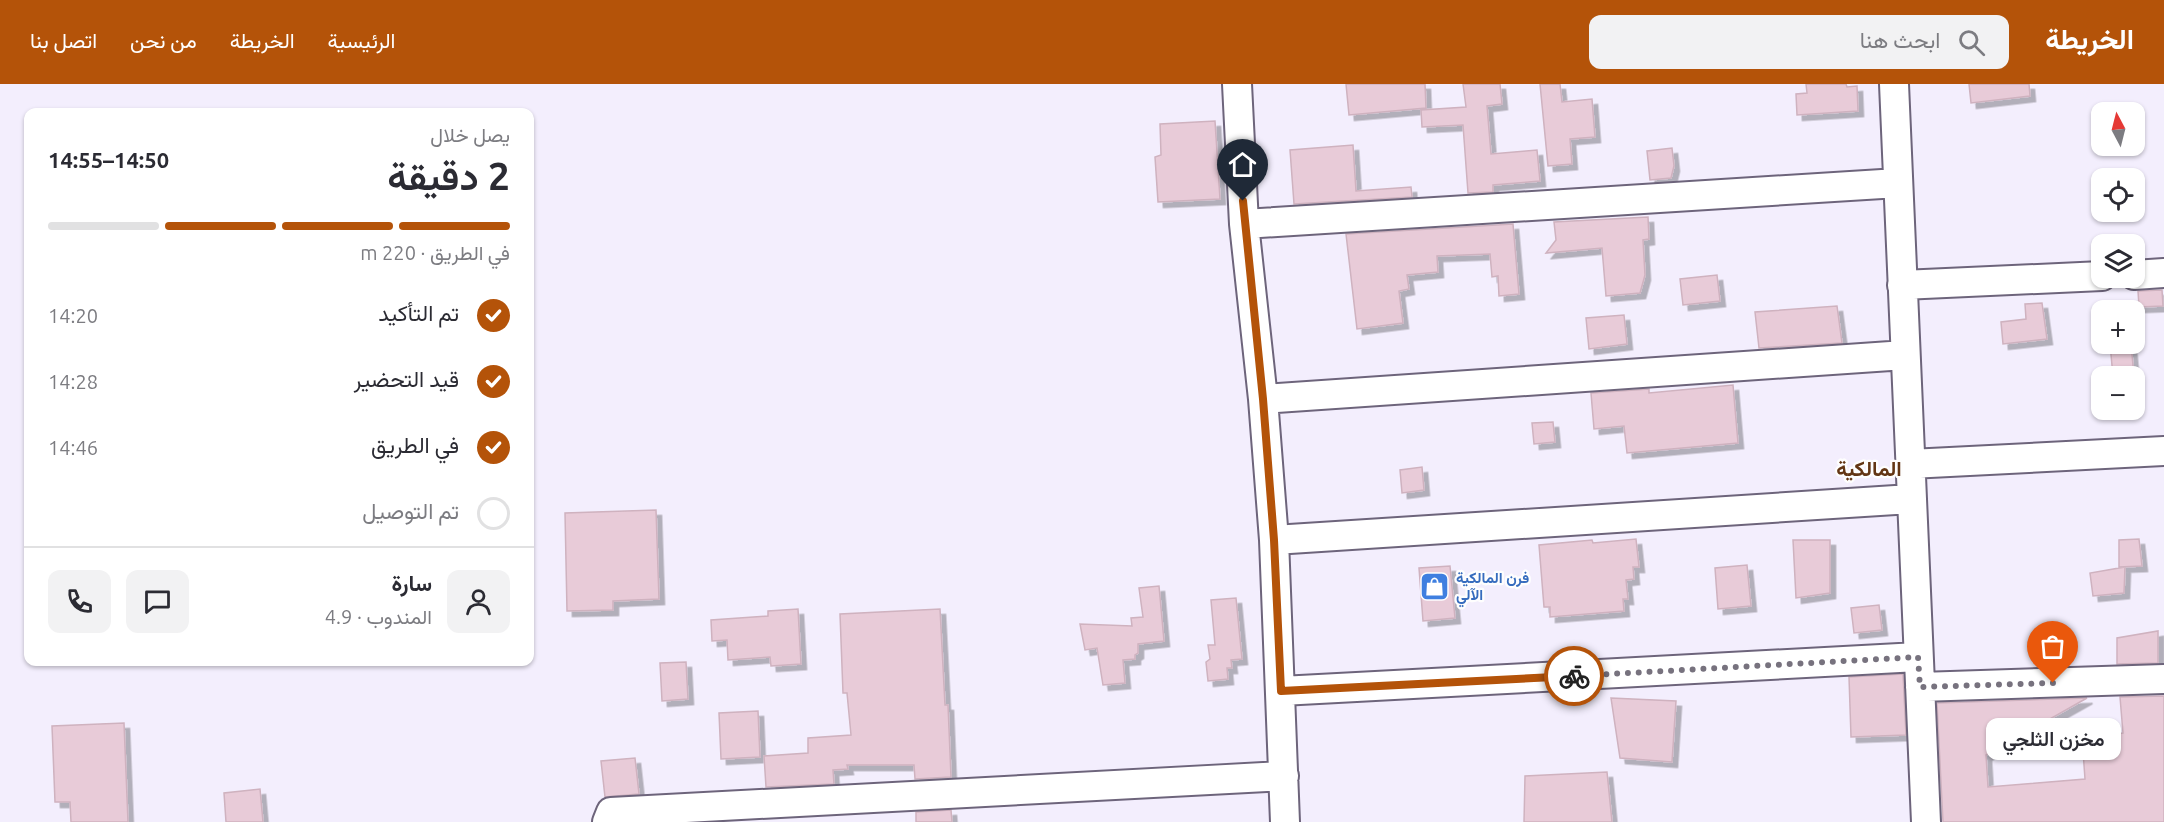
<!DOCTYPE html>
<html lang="ar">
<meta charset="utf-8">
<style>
:root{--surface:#fff;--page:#f2f2f3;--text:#2b2b33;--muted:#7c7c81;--line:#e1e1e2;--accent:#b45309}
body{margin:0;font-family:Ubuntu,Vazirmatn,sans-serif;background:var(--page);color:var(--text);direction:rtl;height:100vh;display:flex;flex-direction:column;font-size:22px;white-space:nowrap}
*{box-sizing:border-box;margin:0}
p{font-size:20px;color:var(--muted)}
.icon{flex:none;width:33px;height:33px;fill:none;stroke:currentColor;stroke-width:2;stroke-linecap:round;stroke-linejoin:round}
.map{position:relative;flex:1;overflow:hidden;direction:ltr}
.details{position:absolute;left:24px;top:24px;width:510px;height:558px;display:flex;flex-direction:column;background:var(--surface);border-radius:12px;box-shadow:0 2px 4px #0004;direction:rtl}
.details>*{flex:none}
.needle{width:39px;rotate:353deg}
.fabs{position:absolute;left:2091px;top:18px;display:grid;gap:12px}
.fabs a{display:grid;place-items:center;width:54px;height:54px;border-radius:12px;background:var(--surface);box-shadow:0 2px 4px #0004;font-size:30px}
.pin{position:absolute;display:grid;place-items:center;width:51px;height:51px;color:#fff;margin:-62px -26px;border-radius:50% 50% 50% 0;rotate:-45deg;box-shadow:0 0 6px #0007}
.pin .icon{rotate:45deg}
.courier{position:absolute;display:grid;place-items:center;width:60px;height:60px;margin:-30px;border:4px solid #b45309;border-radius:50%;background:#fff;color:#222;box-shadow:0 2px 8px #0007}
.bubble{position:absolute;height:42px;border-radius:12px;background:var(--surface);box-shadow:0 2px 4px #0004;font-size:20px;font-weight:600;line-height:42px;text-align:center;direction:rtl}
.overview em{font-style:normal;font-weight:600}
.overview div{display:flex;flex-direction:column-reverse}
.overview{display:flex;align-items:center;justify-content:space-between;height:102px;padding:0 24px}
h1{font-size:39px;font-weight:600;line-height:45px}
.bar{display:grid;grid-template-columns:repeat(4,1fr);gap:9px 6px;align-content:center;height:72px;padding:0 24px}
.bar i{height:8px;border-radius:4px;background:var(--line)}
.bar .selected{background:var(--accent)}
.bar p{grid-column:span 4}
.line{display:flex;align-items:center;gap:15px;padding:0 24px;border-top:2px solid var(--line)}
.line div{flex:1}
.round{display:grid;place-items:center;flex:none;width:63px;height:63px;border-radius:12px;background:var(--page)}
ol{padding:0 24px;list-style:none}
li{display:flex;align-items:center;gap:18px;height:66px}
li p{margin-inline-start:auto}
li .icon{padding:6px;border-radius:50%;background:var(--accent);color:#fff;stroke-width:4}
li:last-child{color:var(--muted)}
li i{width:33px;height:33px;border:3px solid var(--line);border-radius:50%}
header{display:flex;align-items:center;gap:36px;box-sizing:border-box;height:84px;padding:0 30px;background:var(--accent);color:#fff}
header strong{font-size:28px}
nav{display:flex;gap:33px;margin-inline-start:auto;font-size:21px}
.search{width:420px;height:54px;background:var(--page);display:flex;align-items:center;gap:15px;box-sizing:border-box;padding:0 21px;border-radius:12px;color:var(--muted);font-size:22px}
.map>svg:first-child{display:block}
</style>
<header>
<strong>الخريطة</strong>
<div class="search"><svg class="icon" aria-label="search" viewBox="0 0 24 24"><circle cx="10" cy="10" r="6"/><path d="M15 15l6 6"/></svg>ابحث هنا</div>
<nav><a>الرئيسية</a><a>الخريطة</a><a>من نحن</a><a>اتصل بنا</a></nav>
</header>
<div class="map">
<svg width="2164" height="738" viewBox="0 0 2164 738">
<defs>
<filter id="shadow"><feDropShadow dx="5.5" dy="5.5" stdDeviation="0" flood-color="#0004"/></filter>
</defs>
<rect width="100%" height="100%" fill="#f3eefd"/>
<path fill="#e8cbd8" stroke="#cfb2bf" stroke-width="1.5" filter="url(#shadow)" d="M1346 0H1425L1426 24 1349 31Z
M1463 0H1500L1502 20 1487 22 1491 70 1537 66 1540 97 1493 101V108L1468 109 1463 41 1422 43 1421 26 1466 23Z
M1540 0H1560L1562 18 1592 15 1595 53 1570 55 1572 80 1548 82Z
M1806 0H1846L1847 3 1857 2 1858 27 1797 31 1796 10 1807 9Z
M1969 0H2029L2030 12 1971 19Z
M1215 37 1220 115 1158 118 1155 73 1161 71 1160 40Z
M1353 61 1356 107 1411 103 1412 113 1294 120 1290 66Z
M1672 64 1674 82 1671 94 1650 96 1647 67Z
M1648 133 1649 155 1643 156 1645 191 1640 209 1606 212 1602 164 1546 169 1556 156 1554 138Z
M1513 140 1519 210 1499 212 1498 192 1492 193 1490 170 1437 172 1438 188 1407 191 1409 205 1399 207 1403 239 1357 245 1346 150Z
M1717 191 1720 217 1683 221 1680 195Z
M2162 206 2163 222 2139 223 2138 207Z
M2042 219 2047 255 2003 260 2001 238 2026 235 2025 220Z
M1837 222 1842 259 1759 264 1755 228Z
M1624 231 1627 260 1589 265 1586 234Z
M2110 260H2131L2134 292H2113Z
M1733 301 1738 359 1627 369 1624 342 1594 345 1591 309 1649 305V309Z
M1553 338 1555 358 1534 360 1532 339Z
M1422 383 1424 406 1402 409 1400 386Z
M656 426 659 515 613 517V526L567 527 565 429Z
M1636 455 1639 483H1633L1634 495 1626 496 1628 515H1623L1624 527 1550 533V523H1544L1539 461 1592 456 1593 459Z
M2139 455 2142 482 2119 483V456Z
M1793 456H1830V509L1796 514Z
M1747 481 1751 522 1718 525 1715 484Z
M1450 482 1455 534 1423 537 1419 484Z
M2125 483 2124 509 2093 512 2090 489Z
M1159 502 1164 557 1138 560V569L1135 571V575L1123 576 1125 599 1103 601 1097 564 1085 566 1080 540 1132 542 1131 534 1143 533 1139 504Z
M1236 514 1242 575 1231 576 1232 584H1227L1228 595 1208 597 1206 578 1210 575 1208 561H1215L1211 516Z
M1879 521 1882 546 1854 549 1851 524Z
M798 525 801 580 771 582 770 573 728 576 727 556 712 557 711 536 768 532V527Z
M940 525 945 621H948L951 693 915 695 914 681H847L848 685 833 686 834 700 766 703 764 672 808 669V654L851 651 847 609H843L840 530Z
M2158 547V579L2117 580V554Z
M686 578 688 615 662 617 660 579Z
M1903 590 1906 651 1851 653 1849 593Z
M2164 612V738H1943L1937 619 2087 614 1986 671 1988 703 2085 695 2082 653 2123 649 2120 613Z
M1611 614 1676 617 1672 678 1620 674Z
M758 627 760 673 721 675 719 629Z
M124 639 128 738H71L70 718H55L52 642Z
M635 674 639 710 605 713 601 677Z
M1607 688 1612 738H1524L1525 692Z
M260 705 263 738H226L224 709Z
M951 726 952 738H916V728Z"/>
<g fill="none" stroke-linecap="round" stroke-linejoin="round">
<defs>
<path id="street" d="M1237 0 1244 140 1263 315 1274 456 1285 738
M1894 0 1926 738
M1244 140 1898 99
M2134 191 2164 189
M1902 201 2102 192
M1263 315 1905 271
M1910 380 2164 367
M1274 456 1911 415
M1920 603 2164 595
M1281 607 1918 573
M607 738 611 728 1284 692"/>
</defs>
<use href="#street" stroke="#6d647b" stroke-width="32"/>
<use href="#street" stroke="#fff" stroke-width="28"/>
</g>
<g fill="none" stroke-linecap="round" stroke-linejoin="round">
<path stroke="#77727e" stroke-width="6" stroke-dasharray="0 10.8" d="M1574 592 1918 573 1920 603 2053 599"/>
<path stroke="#b45309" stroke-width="8" d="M1243 117 1263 315 1274 456 1281 607 1574 592"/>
</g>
<defs>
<symbol id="shop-square" viewBox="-11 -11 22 22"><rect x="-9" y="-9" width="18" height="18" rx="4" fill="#3f7fe0" stroke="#fefefe"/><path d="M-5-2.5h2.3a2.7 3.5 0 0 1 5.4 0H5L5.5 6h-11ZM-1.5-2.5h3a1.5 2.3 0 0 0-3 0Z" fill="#fff"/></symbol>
</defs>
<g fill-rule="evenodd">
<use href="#shop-square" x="1418" y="486" width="33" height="33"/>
</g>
<g text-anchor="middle" stroke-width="4.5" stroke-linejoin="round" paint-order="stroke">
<g font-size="15" font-weight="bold" fill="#366cbe" stroke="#fefefe" text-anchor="start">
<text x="1456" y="499">فرن المالكية<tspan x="1456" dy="17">الآلي</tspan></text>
</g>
<g font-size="21" font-weight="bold" fill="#633614" stroke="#fefefe">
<text x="1869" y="392">المالكية</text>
</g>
</g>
</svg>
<div class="fabs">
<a><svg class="needle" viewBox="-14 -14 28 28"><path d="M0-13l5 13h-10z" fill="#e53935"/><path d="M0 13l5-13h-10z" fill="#7c7c81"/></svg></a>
<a><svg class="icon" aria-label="locate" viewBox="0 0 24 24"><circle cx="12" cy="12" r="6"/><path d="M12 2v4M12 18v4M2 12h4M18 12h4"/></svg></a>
<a><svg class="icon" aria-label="layers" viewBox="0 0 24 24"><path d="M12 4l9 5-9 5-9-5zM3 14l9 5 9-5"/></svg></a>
<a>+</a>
<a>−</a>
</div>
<div class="pin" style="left:2053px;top:599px;background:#ea580c"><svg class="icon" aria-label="bag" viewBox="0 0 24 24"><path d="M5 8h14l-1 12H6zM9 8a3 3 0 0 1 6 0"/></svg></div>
<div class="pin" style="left:1243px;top:117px;background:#1f2937"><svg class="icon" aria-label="home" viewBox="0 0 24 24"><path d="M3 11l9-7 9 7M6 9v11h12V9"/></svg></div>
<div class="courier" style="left:1574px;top:592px"><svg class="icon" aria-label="bike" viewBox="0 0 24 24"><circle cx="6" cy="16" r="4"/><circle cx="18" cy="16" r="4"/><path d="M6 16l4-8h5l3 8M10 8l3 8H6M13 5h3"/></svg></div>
<div class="bubble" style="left:1986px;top:634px;width:135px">مخزن الثلجي</div>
<section class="details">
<div class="overview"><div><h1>2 دقيقة</h1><p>يصل خلال</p></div><em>14:50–14:55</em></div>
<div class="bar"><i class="selected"></i><i class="selected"></i><i class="selected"></i><i></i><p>في الطريق · 220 m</p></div>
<ol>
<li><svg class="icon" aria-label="check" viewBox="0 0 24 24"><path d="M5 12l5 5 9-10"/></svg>تم التأكيد<p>14:20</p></li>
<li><svg class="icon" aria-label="check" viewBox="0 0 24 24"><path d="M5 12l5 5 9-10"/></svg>قيد التحضير<p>14:28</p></li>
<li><svg class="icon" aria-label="check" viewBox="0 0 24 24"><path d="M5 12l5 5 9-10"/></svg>في الطريق<p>14:46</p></li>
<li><i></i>تم التوصيل</li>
</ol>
<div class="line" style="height:108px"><a class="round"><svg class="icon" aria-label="person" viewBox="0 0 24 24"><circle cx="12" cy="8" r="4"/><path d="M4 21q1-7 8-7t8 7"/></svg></a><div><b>سارة</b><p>المندوب · 4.9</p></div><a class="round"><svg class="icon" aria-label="chat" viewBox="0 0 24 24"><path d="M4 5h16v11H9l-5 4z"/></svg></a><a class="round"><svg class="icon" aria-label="phone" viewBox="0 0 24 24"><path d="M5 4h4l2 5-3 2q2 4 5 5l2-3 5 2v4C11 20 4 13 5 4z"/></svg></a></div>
</section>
</div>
